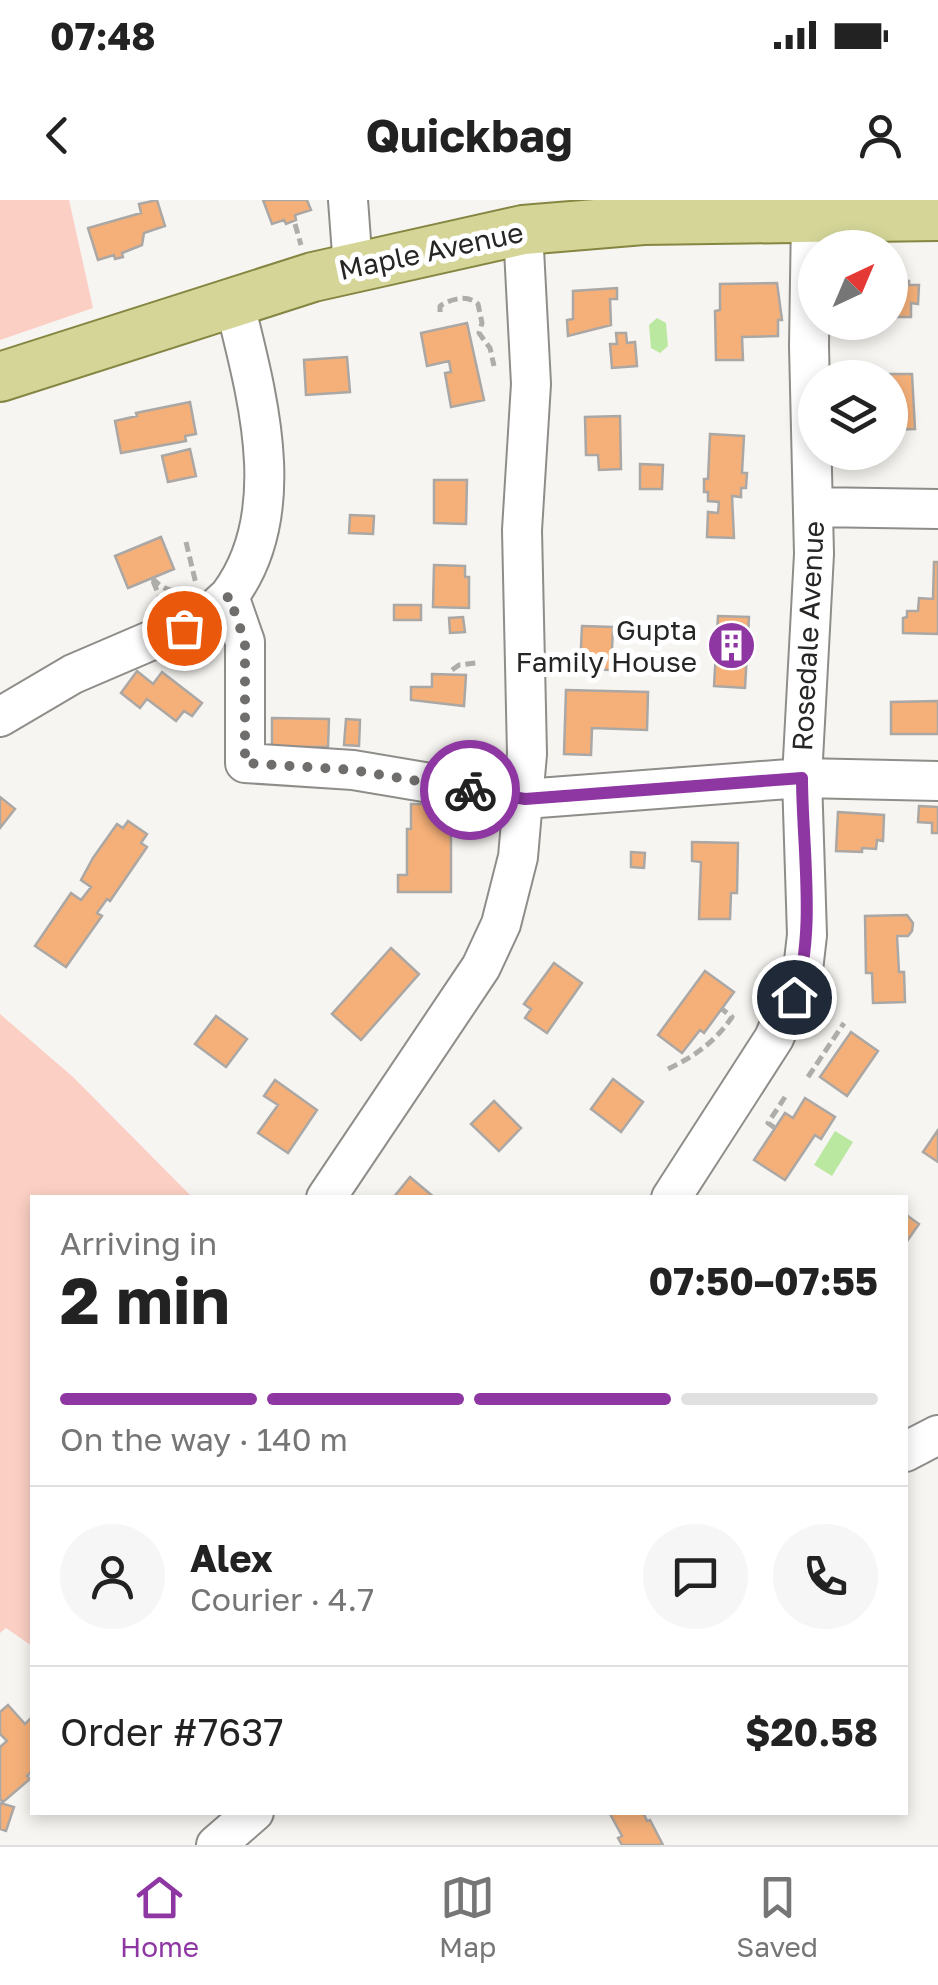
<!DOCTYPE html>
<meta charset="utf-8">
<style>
:root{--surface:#fff;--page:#f6f6f6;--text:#222;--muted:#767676;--line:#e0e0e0;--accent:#8e37a3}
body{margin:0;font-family:"Golos Text",sans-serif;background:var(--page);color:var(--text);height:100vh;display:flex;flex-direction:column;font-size:38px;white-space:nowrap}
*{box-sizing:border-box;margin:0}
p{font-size:32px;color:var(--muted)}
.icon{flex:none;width:55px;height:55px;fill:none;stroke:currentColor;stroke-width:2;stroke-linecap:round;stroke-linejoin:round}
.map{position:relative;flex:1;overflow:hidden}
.panel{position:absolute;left:30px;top:995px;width:878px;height:620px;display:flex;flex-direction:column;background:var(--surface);border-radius:0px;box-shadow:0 5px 15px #0003}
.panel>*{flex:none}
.needle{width:65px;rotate:44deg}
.tools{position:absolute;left:798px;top:30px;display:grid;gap:20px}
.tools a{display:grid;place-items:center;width:110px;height:110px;border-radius:50%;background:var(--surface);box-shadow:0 5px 15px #0003;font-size:50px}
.pin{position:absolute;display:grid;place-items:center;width:85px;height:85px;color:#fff;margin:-42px;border:5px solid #fff;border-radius:50%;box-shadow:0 2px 10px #0007}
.courier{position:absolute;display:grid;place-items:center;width:100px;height:100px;margin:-50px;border:8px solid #8e37a3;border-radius:50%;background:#fff;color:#222;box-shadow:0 2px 12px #0007}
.head em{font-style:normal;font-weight:700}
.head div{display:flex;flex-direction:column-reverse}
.head{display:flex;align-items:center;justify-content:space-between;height:170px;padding:0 30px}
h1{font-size:65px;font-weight:700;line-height:75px}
.bar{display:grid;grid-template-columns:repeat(4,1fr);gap:15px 10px;align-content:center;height:120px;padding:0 30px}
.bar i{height:12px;border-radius:8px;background:var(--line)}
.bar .active{background:var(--accent)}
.bar p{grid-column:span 4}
.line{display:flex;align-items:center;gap:25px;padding:0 30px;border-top:2px solid var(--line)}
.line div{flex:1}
.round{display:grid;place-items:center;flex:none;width:105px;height:105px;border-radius:52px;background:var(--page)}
.status{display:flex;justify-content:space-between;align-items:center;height:70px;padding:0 50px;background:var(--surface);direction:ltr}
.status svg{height:28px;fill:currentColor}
header{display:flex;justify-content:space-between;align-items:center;height:130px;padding:0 30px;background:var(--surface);font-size:45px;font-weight:700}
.dock{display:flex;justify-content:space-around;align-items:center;height:140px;border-top:2px solid var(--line);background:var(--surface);font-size:28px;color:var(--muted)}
.dock a{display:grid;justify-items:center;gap:5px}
.dock .active{color:var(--accent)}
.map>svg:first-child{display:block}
</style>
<div class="status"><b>07:48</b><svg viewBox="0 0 49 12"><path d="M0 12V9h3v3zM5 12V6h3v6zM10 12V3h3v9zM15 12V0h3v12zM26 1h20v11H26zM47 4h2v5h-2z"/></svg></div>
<header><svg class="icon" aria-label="back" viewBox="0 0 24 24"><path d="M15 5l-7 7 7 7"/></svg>Quickbag<svg class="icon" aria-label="person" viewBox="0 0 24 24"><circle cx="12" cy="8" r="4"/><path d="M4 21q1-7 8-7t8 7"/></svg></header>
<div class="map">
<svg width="938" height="1645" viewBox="0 0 938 1645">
<rect width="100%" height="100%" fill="#f7f5f1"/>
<path fill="#fbcfc3" d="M0 0H69L93 108 0 140Z
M0 814 73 877 192 997 32 998V1446L6 1428 0 1433Z"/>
<path fill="#bae8a0" d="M657 118 666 123 668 146 660 153 651 148 649 125Z
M835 931 853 942 832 976 814 965Z"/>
<path fill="#f5b079" stroke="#aba7a4" stroke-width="2.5" d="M157 0 165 26 144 33 142 45 122 53 123 57 115 59 114 55 98 60 88 28 141 13 139 4Z
M263 0H307L311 10 295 15 296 20 286 24 284 20 272 24Z
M890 80 909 81V85H919L918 104 911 103V117H890Z
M777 83 782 120H778V136L742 137 743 160H716L715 111 720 110V84Z
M617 88V99H610L611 125 568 136 567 120 573 119V91Z
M467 123 484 200 451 207 445 173 451 172 449 161 427 166 421 133Z
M616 133H626L627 143 635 142 637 166 612 168 610 144H617Z
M347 157 350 192 306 195 304 160Z
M890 174H912L915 229 890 230Z
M190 202 196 234 185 236 186 241 121 253 115 221 137 216 136 213Z
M620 216 621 269 599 270 598 255H586L585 217Z
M710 234 744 236 742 273H747L746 288H741V297L732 296 734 338 707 337 708 312 718 313 719 302 708 301V292H704V279H708Z
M190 249 196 276 168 282 162 256Z
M640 264 663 265 662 289H640Z
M434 280H467L466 324 434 323Z
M350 315 374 316 373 334 349 333Z
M161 337 174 369 128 388 115 356Z
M934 362H938V434L903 433V418L907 417V411H918L919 398 933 399Z
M434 365 465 366V377H469V408L433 407Z
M394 405H421V420H394Z
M718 416 749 417 745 488 714 486Z
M463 417 465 432 450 433 449 418Z
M582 426 613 427 611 470 580 469Z
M137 471 153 484 162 472 202 503 192 516 184 511 176 521 147 499 140 508 121 493Z
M432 474 466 475 464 506 411 500V487H432Z
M566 490 648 492 647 530 592 528 591 555 564 554Z
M938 501V534H891V502Z
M272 518 329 519 328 547H272Z
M346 519 360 520 359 546 344 545Z
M0 597 15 609 0 628Z
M411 604H447V629H451V692H398V675H407V629H411Z
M919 606 938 607V633H932V623L918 622Z
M838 612 884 615 883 641 877 640 876 649 862 648V652L836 651Z
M128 621 147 634 141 643 147 647 110 701 107 699 97 713 102 716 66 767 35 746 71 693 81 700 91 687 81 680 93 658 117 624 123 628Z
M692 642 738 643 737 693H731L730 719H699L701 662 692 661Z
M631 652 645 653 644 668 631 667Z
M907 715 913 723 912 731 908 736H897L899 772H904L905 802 873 803 872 773H866L865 716Z
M391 748 419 774 361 840 332 814Z
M554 763 582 783 547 833 525 818 531 809 524 804Z
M705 771 734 792 704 833 700 830 682 853 658 835Z
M216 816 247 839 226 867 195 844Z
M851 832 878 851 847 896 820 877Z
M613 879 643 902 621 932 591 909Z
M275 880 317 910 288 953 258 933 278 905 264 896Z
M805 898 835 917 821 939 815 935 785 980 754 960 785 913 793 918Z
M494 901 521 928 499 951 471 924Z
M938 930V962L923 952Z
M410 977 435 998H393Z
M905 1014 919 1024 905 1044Z
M8 1505 25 1524 32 1517V1571L27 1576 30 1579 3 1602 0 1599V1547L7 1541 0 1534V1512Z
M0 1603 14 1607 6 1631 0 1629Z
M609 1612H643L647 1621 650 1620 663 1645H622L618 1638 622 1636Z"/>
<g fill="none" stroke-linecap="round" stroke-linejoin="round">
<defs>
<path id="minor" d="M348 0 353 67
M234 101C256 192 292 312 229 396L245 442V563L353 570 525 599 802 578 938 581
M815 307 938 309
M0 517 73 474 206 417 229 396
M326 998 481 767 501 724 518 657 527 554 522 330 531 184 523 30
M671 998 774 838 803 770 807 735 802 578 814 354 809 146 811 17
M905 1252 938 1235
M216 1645 254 1612"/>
<path id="major" d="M0 177 313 77 523 30 643 20 938 16"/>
</defs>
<use href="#minor" stroke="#8f8d89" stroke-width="42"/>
<use href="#major" stroke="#858642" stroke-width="52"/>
<path stroke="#afadaa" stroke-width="5" stroke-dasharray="10 5" stroke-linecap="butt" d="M295 24 301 45
M440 112V106C451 99 467 94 478 104L482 123 479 133 490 148 494 166
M186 342 196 384
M152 378C162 388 170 393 184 390
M153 381 162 403
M452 470 459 465 476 463
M668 869C695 856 715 842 732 817L722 809
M808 877 844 823
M775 928 768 923 785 897"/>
<use href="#minor" stroke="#fff" stroke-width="38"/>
<use href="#major" stroke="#d4d597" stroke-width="48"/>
</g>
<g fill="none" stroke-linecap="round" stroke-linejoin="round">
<path stroke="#706e6c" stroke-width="10" stroke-dasharray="0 18" d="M184 428 206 417 229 396 245 442V563L353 570 470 590"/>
<path stroke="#8e37a3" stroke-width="12" d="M470 590 525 599 802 578C802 644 817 737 794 797"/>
</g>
<defs>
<symbol id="building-disc" viewBox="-11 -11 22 22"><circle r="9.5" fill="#8e37a3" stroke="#fff"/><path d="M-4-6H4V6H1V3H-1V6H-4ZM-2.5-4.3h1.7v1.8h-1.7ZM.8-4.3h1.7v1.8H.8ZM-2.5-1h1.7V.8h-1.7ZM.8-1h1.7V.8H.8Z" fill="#fff"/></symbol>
</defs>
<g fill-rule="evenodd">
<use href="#building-disc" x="704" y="418" width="55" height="55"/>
</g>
<g text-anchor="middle" stroke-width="10" stroke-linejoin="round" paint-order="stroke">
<g font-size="28" fill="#272625" stroke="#fff">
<text transform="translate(431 51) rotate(-12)" y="10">Maple Avenue</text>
<text transform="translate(808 436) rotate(-87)" y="10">Rosedale Avenue</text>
</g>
<g font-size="28" fill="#272625" stroke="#fff" text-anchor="end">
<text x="697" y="440">Gupta<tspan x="697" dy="32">Family House</tspan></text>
</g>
</g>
</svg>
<div class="tools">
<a><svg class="needle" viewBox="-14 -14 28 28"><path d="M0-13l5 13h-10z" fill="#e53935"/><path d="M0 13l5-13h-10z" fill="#767676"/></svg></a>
<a><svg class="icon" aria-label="layers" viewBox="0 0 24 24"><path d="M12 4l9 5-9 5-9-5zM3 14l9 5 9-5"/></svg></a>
</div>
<div class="pin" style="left:184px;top:428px;background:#ea580c"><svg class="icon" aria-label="bag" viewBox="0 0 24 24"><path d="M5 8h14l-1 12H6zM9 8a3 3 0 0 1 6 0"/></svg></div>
<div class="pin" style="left:794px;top:797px;background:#1f2937"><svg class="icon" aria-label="home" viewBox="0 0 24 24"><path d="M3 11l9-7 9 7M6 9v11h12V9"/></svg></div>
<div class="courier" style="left:470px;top:590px"><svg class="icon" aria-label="bike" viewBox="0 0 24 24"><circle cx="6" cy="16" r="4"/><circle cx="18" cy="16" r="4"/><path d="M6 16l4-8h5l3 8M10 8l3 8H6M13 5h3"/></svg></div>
<section class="panel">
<div class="head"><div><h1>2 min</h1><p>Arriving in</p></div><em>07:50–07:55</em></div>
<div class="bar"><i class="active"></i><i class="active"></i><i class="active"></i><i></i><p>On the way · 140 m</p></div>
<div class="line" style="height:180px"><a class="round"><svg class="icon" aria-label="person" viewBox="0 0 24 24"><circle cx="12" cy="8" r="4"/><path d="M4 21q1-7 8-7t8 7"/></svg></a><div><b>Alex</b><p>Courier · 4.7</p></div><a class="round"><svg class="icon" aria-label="chat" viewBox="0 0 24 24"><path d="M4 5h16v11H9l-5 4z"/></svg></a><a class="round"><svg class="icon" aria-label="phone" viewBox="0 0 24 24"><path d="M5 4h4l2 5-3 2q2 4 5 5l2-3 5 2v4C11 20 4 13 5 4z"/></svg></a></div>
<div class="line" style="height:130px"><div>Order #7637</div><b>$20.58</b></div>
</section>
</div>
<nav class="dock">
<a class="active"><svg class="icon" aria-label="home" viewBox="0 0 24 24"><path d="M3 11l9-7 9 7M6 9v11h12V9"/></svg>Home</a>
<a><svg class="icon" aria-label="map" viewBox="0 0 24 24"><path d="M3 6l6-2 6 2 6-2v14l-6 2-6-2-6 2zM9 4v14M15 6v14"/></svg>Map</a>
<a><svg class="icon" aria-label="saved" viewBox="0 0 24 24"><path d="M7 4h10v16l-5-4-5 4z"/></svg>Saved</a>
</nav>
